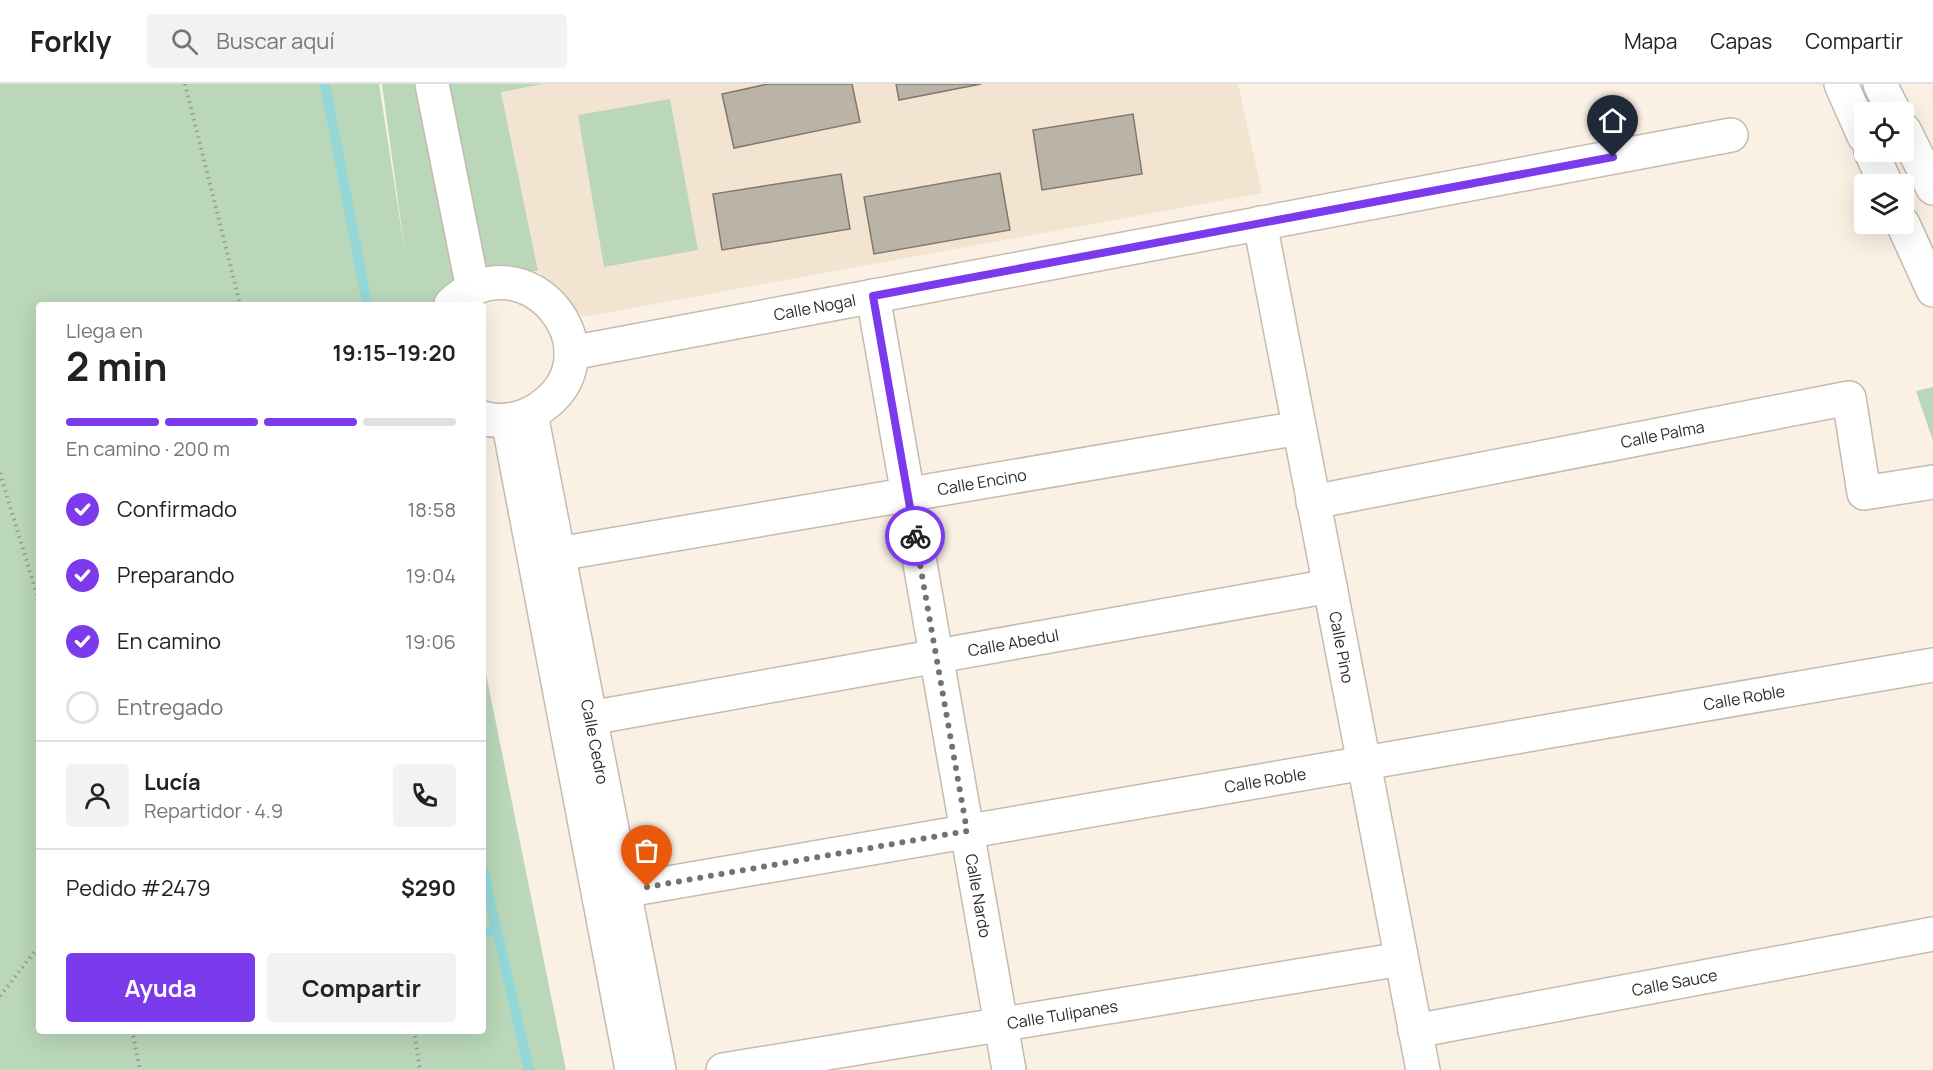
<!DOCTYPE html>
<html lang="es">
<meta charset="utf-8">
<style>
:root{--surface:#fff;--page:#f2f2f2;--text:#222;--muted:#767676;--line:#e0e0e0;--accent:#7c3aed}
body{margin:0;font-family:Manrope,sans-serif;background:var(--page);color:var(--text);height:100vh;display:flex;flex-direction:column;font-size:22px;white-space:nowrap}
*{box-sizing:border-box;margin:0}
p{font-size:20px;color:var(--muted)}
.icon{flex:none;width:33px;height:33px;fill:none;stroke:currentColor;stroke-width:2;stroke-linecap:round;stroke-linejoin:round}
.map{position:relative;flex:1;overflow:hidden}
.details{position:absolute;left:36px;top:218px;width:450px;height:732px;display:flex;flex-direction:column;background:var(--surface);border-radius:6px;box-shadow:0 6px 24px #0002}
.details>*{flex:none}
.controls{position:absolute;left:1854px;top:18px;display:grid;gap:12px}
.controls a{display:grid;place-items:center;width:60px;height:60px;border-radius:6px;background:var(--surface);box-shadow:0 6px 24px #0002;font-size:30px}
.pin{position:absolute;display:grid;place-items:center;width:51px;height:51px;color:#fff;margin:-62px -26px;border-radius:50% 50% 50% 0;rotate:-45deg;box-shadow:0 0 6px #0007}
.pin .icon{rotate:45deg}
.courier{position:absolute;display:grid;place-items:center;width:60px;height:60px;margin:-30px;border:4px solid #7c3aed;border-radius:50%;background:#fff;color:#222;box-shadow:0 2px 8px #0007}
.summary em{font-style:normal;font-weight:700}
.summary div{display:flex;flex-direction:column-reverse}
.summary{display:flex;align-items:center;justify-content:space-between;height:102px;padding:0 30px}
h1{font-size:39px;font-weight:700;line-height:45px}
.bar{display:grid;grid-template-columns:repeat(4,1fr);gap:9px 6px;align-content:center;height:72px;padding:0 30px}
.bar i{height:8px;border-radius:4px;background:var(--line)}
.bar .current{background:var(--accent)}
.bar p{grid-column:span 4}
.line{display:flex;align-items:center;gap:15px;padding:0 30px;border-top:2px solid var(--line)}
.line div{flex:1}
.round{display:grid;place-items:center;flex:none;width:63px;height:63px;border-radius:6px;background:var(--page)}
ol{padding:0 30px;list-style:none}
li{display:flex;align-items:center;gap:18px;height:66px}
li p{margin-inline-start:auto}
li .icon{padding:6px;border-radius:50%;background:var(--accent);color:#fff;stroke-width:4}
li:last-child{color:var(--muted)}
li i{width:33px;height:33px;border:3px solid var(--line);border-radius:50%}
.primary-button{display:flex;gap:12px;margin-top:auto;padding:12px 30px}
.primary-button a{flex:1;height:69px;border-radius:6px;background:var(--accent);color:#fff;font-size:24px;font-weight:700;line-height:69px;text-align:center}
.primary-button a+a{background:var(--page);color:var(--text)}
header{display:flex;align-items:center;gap:36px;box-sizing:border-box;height:84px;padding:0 30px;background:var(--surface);border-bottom:2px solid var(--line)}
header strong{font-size:28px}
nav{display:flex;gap:33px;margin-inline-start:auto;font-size:21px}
.search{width:420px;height:54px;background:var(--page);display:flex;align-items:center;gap:15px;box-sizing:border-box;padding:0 21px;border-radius:6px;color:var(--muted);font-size:22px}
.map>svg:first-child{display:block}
</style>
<header>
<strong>Forkly</strong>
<div class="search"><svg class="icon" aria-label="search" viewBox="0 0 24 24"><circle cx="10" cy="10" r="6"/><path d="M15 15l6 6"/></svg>Buscar aquí</div>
<nav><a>Mapa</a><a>Capas</a><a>Compartir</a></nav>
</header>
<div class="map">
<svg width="1933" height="986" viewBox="0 0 1933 986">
<rect width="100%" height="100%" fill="#faf0e4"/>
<path fill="#f3e4d1" d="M543 0H1238L1262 109 583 233 538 187 501 7Z"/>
<path fill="#bad7b9" d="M0 0H379L405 169 382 0H543L501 8 538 187 491 190 437 220H39V946H483V575L566 986H0Z
M670 15 698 166 604 183 578 31Z
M1933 303V357L1916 307Z"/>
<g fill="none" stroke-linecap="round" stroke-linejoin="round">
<path stroke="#94d7d8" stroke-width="10" d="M325 0 367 220
M483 786 529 986
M483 847 497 848"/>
</g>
<path fill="#bcb3a7" stroke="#81786d" stroke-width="1.5" d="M768 0H852L860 38 734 64 722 10Z
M896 0H981L899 16Z
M1133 30 1142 90 1042 106 1033 46Z
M1000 89 1010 146 874 170 864 113Z
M841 90 850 145 722 166 713 110Z"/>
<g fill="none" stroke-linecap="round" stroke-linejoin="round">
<defs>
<g id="minor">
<path d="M432 0 473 205"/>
<path id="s1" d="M1260 139 1423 986"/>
<path id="s2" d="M873 212 1009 986"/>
<path d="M451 220C525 150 622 268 540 324 523 335 502 340 483 334"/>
<path id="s3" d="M571 269 1731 51"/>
<path id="s4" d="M531 330 659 986"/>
<path d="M508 336 632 986"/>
<path id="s5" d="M1313 418 1849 314 1864 409 1933 398"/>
<path id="s6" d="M558 470 1299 344"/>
<path id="s7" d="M590 634 1330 502"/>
<path id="s8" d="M599 811 1933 581"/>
<path id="s9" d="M1415 947 1933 850"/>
<path id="s10" d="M723 986 1401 875"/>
</g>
<path id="major" d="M1841 0 1864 52
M1880 0 1894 28
M1904 46 1933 104
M1871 68 1886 100
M1903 140 1933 206"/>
</defs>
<use href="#minor" stroke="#c5bbaf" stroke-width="36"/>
<use href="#major" stroke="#c5bbaf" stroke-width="36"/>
<path stroke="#a09890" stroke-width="4" stroke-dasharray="1.5 4.5" stroke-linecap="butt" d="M185 0 240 220
M0 389 39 518
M0 912 39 862
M132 946 140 986
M414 946 420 986"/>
<use href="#minor" stroke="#fff" stroke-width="33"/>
<use href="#major" stroke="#fff" stroke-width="33"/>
</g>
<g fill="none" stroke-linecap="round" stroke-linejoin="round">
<path stroke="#777169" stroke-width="6" stroke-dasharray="0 10.8" d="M647 803 967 747 915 452"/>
<path stroke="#7c3aed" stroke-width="8" d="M915 452 873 212 1613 73"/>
</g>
<g text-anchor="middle" stroke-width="4.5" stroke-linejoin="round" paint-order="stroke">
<g font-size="16" fill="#302c27" stroke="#fff">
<text dy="6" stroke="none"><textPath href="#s3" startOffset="248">Calle Nogal</textPath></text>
<text dy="6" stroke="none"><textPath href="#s5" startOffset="356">Calle Palma</textPath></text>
<text dy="6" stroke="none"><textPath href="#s6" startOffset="430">Calle Encino</textPath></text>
<text dy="6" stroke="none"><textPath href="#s7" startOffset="430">Calle Abedul</textPath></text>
<text dy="6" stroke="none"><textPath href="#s1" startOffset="432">Calle Pino</textPath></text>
<text dy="6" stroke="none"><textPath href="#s8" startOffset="1162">Calle Roble</textPath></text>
<text dy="6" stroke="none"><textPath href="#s4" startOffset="334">Calle Cedro</textPath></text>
<text dy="6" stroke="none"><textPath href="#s8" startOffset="676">Calle Roble</textPath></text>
<text dy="6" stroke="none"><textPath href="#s2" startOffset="609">Calle Nardo</textPath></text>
<text dy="6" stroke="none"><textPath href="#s9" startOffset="264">Calle Sauce</textPath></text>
<text dy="6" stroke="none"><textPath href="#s10" startOffset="344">Calle Tulipanes</textPath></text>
</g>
</g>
</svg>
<div class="controls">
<a><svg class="icon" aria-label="locate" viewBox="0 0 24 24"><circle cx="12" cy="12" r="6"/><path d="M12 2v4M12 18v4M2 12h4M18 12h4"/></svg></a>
<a><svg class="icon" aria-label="layers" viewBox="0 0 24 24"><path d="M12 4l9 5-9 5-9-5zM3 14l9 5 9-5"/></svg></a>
</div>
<div class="pin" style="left:647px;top:803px;background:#ea580c"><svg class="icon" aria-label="bag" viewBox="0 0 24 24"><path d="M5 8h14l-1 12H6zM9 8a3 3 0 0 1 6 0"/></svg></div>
<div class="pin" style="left:1613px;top:73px;background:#1f2937"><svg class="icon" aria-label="home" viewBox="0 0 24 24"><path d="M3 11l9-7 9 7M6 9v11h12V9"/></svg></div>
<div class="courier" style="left:915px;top:452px"><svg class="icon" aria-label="bike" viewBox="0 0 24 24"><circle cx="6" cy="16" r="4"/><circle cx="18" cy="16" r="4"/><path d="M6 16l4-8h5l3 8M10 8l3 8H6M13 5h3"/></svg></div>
<section class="details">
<div class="summary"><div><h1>2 min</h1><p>Llega en</p></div><em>19:15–19:20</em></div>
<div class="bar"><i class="current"></i><i class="current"></i><i class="current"></i><i></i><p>En camino · 200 m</p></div>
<ol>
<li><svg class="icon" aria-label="check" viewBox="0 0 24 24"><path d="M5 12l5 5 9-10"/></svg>Confirmado<p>18:58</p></li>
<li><svg class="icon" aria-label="check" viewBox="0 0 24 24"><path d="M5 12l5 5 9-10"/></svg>Preparando<p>19:04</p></li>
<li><svg class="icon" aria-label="check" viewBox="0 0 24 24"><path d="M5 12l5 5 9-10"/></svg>En camino<p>19:06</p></li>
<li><i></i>Entregado</li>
</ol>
<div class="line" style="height:108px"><a class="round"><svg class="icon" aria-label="person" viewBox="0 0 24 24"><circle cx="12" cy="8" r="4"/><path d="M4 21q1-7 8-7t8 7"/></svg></a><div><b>Lucía</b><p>Repartidor · 4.9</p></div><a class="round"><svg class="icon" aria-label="phone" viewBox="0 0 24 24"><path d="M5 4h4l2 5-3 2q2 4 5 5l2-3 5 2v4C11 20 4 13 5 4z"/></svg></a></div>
<div class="line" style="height:78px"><div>Pedido #2479</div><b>$290</b></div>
<div class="primary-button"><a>Ayuda</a><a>Compartir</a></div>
</section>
</div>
